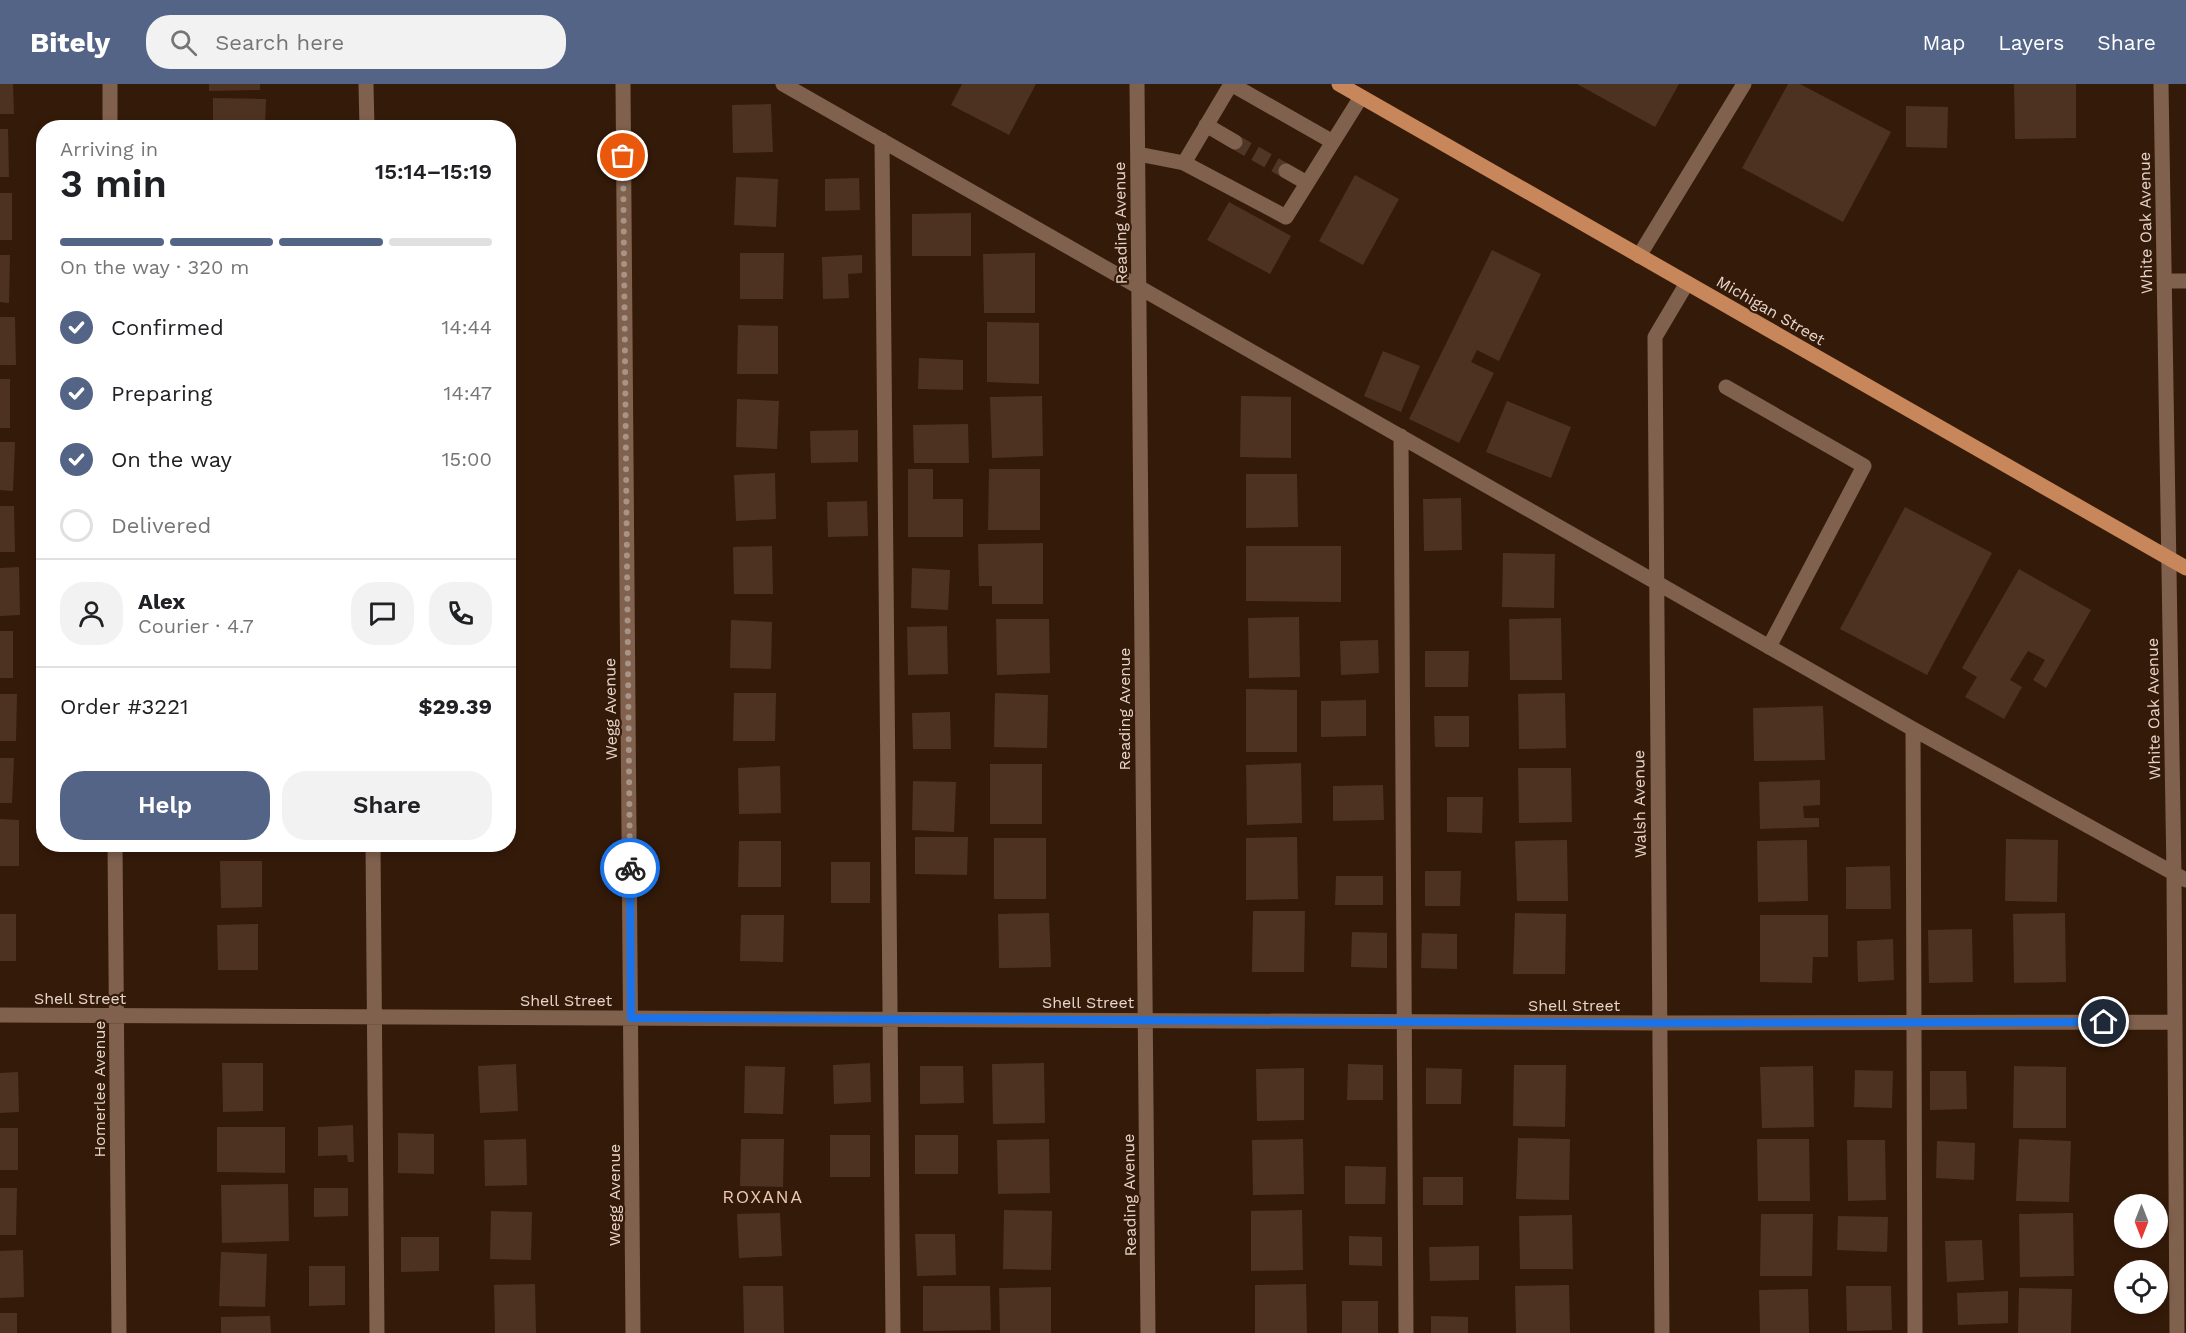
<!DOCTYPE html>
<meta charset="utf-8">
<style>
:root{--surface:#fff;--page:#f2f2f2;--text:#202124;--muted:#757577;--line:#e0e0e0;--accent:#536486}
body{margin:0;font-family:"Work Sans",sans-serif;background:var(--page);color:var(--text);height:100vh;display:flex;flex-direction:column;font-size:22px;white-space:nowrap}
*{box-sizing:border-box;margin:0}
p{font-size:20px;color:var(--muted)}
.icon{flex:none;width:33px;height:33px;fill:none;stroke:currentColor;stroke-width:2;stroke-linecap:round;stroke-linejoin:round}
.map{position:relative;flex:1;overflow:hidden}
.side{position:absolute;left:36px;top:36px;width:480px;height:732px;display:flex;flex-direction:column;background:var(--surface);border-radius:24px;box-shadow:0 3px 9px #0003}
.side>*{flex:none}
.needle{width:39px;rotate:180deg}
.fabs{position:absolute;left:2114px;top:1110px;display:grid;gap:12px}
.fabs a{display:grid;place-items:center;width:54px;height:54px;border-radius:50%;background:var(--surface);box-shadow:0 3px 9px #0003;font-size:30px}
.pin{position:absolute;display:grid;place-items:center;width:51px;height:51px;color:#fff;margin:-26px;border:3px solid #fff;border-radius:50%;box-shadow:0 2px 6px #0007}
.courier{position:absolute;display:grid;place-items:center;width:60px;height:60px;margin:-30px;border:4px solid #1a73e8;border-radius:50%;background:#fff;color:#222;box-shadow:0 2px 8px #0007}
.headline em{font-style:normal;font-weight:600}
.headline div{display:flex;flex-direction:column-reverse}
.headline{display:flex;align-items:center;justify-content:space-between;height:102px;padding:0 24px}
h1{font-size:39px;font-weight:600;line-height:45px}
.bar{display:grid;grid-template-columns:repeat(4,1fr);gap:9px 6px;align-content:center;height:72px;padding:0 24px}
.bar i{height:8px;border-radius:4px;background:var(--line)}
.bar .selected{background:var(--accent)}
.bar p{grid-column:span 4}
.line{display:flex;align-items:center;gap:15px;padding:0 24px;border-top:2px solid var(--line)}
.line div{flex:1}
.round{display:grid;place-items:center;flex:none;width:63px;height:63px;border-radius:24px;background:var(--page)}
ol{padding:0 24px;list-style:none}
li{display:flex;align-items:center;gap:18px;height:66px}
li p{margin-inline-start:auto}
li .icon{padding:6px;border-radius:50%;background:var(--accent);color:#fff;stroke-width:4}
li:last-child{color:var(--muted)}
li i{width:33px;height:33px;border:3px solid var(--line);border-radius:50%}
.primary-button{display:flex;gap:12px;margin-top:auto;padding:12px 24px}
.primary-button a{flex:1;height:69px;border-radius:24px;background:var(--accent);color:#fff;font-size:24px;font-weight:600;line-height:69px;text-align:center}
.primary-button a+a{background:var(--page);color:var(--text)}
header{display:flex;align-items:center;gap:36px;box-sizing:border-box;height:84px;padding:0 30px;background:var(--accent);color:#fff}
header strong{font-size:28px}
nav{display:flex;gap:33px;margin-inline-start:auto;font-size:21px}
.search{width:420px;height:54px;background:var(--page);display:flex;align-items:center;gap:15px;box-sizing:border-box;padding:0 21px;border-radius:24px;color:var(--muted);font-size:22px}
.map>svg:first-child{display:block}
</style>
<header>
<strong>Bitely</strong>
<div class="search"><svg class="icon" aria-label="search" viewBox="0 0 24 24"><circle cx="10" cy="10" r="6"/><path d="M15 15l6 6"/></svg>Search here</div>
<nav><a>Map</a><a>Layers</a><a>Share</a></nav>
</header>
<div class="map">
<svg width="2186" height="1249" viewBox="0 0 2186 1249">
<rect width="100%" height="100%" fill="#341a09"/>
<path fill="#4e3221" d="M0 0H13L14 30H0Z
M209 0H260V6L209 7Z
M962 0H1036L1009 51 951 21Z
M1577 0H1679L1655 43Z
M1788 0H1800L1891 48 1843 138 1742 84Z
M2014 0H2076V54L2015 55Z
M213 14 266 15 265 44H213Z
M771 20 773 68 733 69 732 21Z
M1906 22 1948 23 1947 64 1906 63Z
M0 45H8L9 93H0Z
M1355 91 1399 115 1363 181 1319 157Z
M736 93 778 95 776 143 734 141Z
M859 94 860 126 825 127V95Z
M0 109H12V156H0Z
M1229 118 1291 152 1270 190 1207 156Z
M971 129V172H912V130Z
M1492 166 1541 190 1499 277 1477 266 1471 278 1494 289 1459 359 1409 335Z
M740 169H784L783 215H740Z
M1035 169V229H984L983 170Z
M0 171H10L9 219 0 218Z
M862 171V189L848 190 849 214 823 215 822 173Z
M0 233H15L16 281H0Z
M987 238 1039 239V300L987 298Z
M738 241 778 242V290H737Z
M1383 267 1420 282 1401 328 1364 312Z
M919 274 963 276V306L918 305Z
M0 295H10V344H0Z
M1042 312 1043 372 992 374 990 313Z
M1241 312 1291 313V374L1240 373Z
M737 315 779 317 777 365 736 363Z
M1507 317 1571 343 1551 394 1486 368Z
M968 340 969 379H914L913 341Z
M858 346V378L811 379 810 347Z
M0 358H15L13 407 0 406Z
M908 385H933V415H963V453H908Z
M989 385H1040V446H988Z
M775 389 776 435 736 437 734 391Z
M1246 390H1297L1298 443 1246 444Z
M1461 414 1462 466 1424 467 1423 415Z
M867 417 868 452 828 453 827 418Z
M0 422H14L15 468H0Z
M1905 423 1992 469 1927 591 1840 545Z
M1043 459V520H992V502H979L978 460Z
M772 462 773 510H734L733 463Z
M1246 462H1341V518L1246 517Z
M1503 469 1555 470 1554 524 1502 523Z
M19 483 20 531 0 532V484Z
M912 484 950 486 948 526 911 524Z
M2019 485 2091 526 2046 604 2033 596 2045 576 2028 567 2010 596 2022 603 2004 635 1965 613 1977 593 1962 584Z
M1299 533 1300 593 1249 594 1248 534Z
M1561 534 1562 596H1510L1509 535Z
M996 535H1049L1050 589 997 591Z
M731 536 772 538 771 585 730 584Z
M947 542 948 590 908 591 907 543Z
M0 547H13V594H0Z
M1378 556 1379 589 1341 591 1340 557Z
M1425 567H1469L1468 603H1425Z
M1246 605 1297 606V668H1246Z
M734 609H776L775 657H733Z
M995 609 1048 611 1047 664 994 663Z
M1565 609 1566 664 1519 665 1518 610Z
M0 610H17L16 657H0Z
M1366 616V652L1321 653V617Z
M1823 622 1825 676 1754 677 1753 624Z
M950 628 951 665H913L912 629Z
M1434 632H1469V663H1435Z
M0 674H14L12 719H0Z
M1301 679 1302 739 1247 741 1246 681Z
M990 680H1042V740H990Z
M780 682 781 729 739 730 738 684Z
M1518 684H1571L1572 738 1519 739Z
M1820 696V721L1803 722 1804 734H1819V743L1760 745 1759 698Z
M913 697 956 698 954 748 912 746Z
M1383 701 1384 736 1333 737V702Z
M1447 713H1483L1482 749 1447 748Z
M0 735 19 736V782H0Z
M915 753H968L967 791 915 790Z
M1297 753 1298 815 1246 816V754Z
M994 754H1046V815H994Z
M2006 755 2058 756 2057 818 2005 817Z
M1567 756 1568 817H1517L1515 757Z
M1807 756 1808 817 1758 818 1757 757Z
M739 757H781V803H738Z
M220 777H262V823L221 824Z
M831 778H870V819H831Z
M1890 782 1891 825H1846V783Z
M1425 787H1461L1460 822H1425Z
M1336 792H1383V821H1335Z
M1253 827H1305L1304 888H1252Z
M1049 829 1051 883 999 884 998 830Z
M1515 829 1566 830 1565 890H1513Z
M2065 829 2066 898 2014 899 2013 830Z
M0 830H16V877H0Z
M741 831H784L783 878 740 877Z
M1760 831H1828V873H1813L1812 899 1760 898Z
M258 840V886H218L217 841Z
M1972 845 1973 898 1929 899 1928 846Z
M1352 848 1387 849V884L1351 883Z
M1422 849 1457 850V885L1421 884Z
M1893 855 1894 896 1858 898 1857 857Z
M222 979H263V1027L223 1028Z
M870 979 871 1018 834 1020 833 981Z
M1044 979 1045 1039 993 1040 992 980Z
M516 980 518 1027 480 1029 478 982Z
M1348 980 1383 981V1016H1347Z
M1514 981H1566L1565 1043 1513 1042Z
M745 982 785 983 783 1030 744 1029Z
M920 982H963L964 1019 920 1020Z
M1813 982 1814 1043 1762 1044 1760 983Z
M2014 982 2066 983V1044H2013Z
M1304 984V1036L1257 1037 1256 985Z
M1426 984 1462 985 1461 1020H1426Z
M1855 986 1893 987 1892 1024 1854 1023Z
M1930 987H1966L1967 1025 1930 1026Z
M18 988 19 1028 0 1029V989Z
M353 1041 354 1078H348L347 1071 318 1072V1043Z
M217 1043H285V1089L217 1088Z
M0 1044H18V1086H0Z
M398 1049 434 1050V1090L398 1089Z
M830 1051H870V1093H830Z
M915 1051H958V1090H915Z
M1518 1054 1570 1055 1569 1116 1516 1115Z
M526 1055 527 1101 485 1102 484 1056Z
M741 1055H784L783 1103 740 1102Z
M1049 1055 1050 1109 998 1110 997 1056Z
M1303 1055 1304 1110 1253 1111 1252 1056Z
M1757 1055H1809L1810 1117H1758Z
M2019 1055 2071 1057 2069 1118 2016 1117Z
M1847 1056H1885L1886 1116 1848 1117Z
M1937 1057 1975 1059 1974 1096 1936 1094Z
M1345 1082 1386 1083 1385 1120H1345Z
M1423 1093H1463V1121H1423Z
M288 1100 289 1157 222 1159 221 1101Z
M0 1104H17L16 1151H0Z
M314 1104H348V1132L314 1133Z
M1004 1126 1052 1127 1051 1186 1003 1185Z
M1302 1126 1303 1186 1251 1187V1127Z
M491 1127 532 1128 531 1176 490 1175Z
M780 1129 782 1172 739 1174 737 1130Z
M2073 1129 2074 1192 2020 1193 2019 1130Z
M1761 1130H1813L1812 1192H1760Z
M1572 1131 1573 1185H1520L1519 1132Z
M1838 1132 1888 1133 1887 1168 1837 1166Z
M915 1150H955L956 1191 917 1192Z
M1349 1152 1382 1153V1182L1349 1181Z
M401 1153H439V1187L401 1188Z
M1982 1156 1984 1196 1947 1198 1945 1157Z
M1479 1162V1196L1430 1197 1429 1163Z
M23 1166 24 1213 0 1214V1167Z
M221 1168 267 1170 265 1223 219 1222Z
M309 1182H345V1221L309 1222Z
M535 1200 536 1249H495L494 1201Z
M1306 1200 1307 1249H1255V1201Z
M1569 1201 1570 1249H1516L1515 1202Z
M743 1202H783L784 1249H744Z
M923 1202H990L991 1246 923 1247Z
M1846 1202H1891L1892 1246 1847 1247Z
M1051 1203V1249H1000L999 1204Z
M2019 1204 2072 1205 2071 1249H2018Z
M1808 1205 1809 1249H1760L1759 1206Z
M2008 1207V1239L1958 1241 1957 1209Z
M1342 1217H1378V1249H1342Z
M0 1229H17V1249H0Z
M270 1232 271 1249H221V1233Z
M1431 1232 1468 1233V1249H1431Z"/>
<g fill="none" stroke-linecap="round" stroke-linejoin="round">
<path stroke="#4f3626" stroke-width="15" stroke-dasharray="15 8" stroke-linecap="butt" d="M1235 58 1286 87"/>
<path stroke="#80614e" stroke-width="15" d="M110 0V44
M366 0 367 44
M623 0 633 1249
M783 0 1913 645 2186 796
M1137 0 1148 1249
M2161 0 2174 791 2177 1249
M1206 41 1235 58
M882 56 893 1249
M1333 58 1231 0 1184 79 1286 133 1361 13
M1138 70 1184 79
M1286 87 1307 99
M1639 172 1744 0
M2164 197H2186
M1726 303 1864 382 1769 563
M1401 352 1406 1249
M1913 645 1915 1249
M115 760 119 1249
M373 760 377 1249
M0 931 1659 939 2175 938
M1662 1249 1655 253 1687 199"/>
<path stroke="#c8865b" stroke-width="15" d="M1339 0 2186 484"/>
</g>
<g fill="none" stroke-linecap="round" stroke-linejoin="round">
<path stroke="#a89486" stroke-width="6" stroke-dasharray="0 10.8" d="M623 72 630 784"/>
<path stroke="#1a73e8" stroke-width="8" d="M630 784 631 934 1659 939 2104 938"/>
</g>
<g text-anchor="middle" stroke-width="4.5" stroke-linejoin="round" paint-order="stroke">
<g font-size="16" fill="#e7d5ca" stroke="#341a09">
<text transform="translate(1120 139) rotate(-91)" y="6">Reading Avenue</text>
<text transform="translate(2145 139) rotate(-91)" y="6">White Oak Avenue</text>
<text transform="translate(1771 226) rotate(30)" y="6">Michigan Street</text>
<text transform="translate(610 625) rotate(-91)" y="6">Wegg Avenue</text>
<text transform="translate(1124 625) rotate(-90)" y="6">Reading Avenue</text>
<text transform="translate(2153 625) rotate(-91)" y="6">White Oak Avenue</text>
<text transform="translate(1639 720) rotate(-91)" y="6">Walsh Avenue</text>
<text x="80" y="920">Shell Street</text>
<text x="566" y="922">Shell Street</text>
<text x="1088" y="924">Shell Street</text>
<text x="1574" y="927">Shell Street</text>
<text transform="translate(99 1005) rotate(-90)" y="6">Homerlee Avenue</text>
<text transform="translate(614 1111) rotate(-90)" y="6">Wegg Avenue</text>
<text transform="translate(1129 1111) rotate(-91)" y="6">Reading Avenue</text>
</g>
<g font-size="18" letter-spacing="1.5" fill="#edcab5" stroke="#341a09">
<text x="763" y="1119">ROXANA</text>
</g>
</g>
</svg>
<div class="fabs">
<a><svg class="needle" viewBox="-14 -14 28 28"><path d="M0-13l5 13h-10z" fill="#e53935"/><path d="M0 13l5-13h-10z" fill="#757577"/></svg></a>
<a><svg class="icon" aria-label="locate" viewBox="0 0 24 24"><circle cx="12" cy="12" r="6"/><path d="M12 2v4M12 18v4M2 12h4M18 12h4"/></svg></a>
</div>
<div class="pin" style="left:623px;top:72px;background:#ea580c"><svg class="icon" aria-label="bag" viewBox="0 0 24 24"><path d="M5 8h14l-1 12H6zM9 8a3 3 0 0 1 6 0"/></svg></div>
<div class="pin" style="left:2104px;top:938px;background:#1f2937"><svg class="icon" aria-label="home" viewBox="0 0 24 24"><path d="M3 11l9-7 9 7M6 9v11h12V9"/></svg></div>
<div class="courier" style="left:630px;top:784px"><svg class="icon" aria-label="bike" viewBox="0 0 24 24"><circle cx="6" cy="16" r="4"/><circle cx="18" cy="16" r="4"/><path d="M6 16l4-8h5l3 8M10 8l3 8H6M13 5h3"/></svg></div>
<section class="side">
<div class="headline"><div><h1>3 min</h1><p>Arriving in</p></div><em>15:14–15:19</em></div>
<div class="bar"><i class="selected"></i><i class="selected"></i><i class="selected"></i><i></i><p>On the way · 320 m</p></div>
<ol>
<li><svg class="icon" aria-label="check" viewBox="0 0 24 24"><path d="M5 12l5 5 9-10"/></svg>Confirmed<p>14:44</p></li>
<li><svg class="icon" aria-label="check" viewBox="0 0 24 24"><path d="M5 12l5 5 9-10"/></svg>Preparing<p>14:47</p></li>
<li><svg class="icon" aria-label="check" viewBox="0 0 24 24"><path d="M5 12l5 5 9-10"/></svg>On the way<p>15:00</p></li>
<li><i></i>Delivered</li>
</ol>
<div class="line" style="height:108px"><a class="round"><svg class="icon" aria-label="person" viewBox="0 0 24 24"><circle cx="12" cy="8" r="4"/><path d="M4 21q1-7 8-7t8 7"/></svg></a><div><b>Alex</b><p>Courier · 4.7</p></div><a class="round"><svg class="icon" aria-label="chat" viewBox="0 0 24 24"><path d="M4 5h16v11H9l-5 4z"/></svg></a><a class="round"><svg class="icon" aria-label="phone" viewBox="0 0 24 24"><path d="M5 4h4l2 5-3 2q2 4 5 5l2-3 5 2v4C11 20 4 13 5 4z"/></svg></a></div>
<div class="line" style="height:78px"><div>Order #3221</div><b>$29.39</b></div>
<div class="primary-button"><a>Help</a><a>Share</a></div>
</section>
</div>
